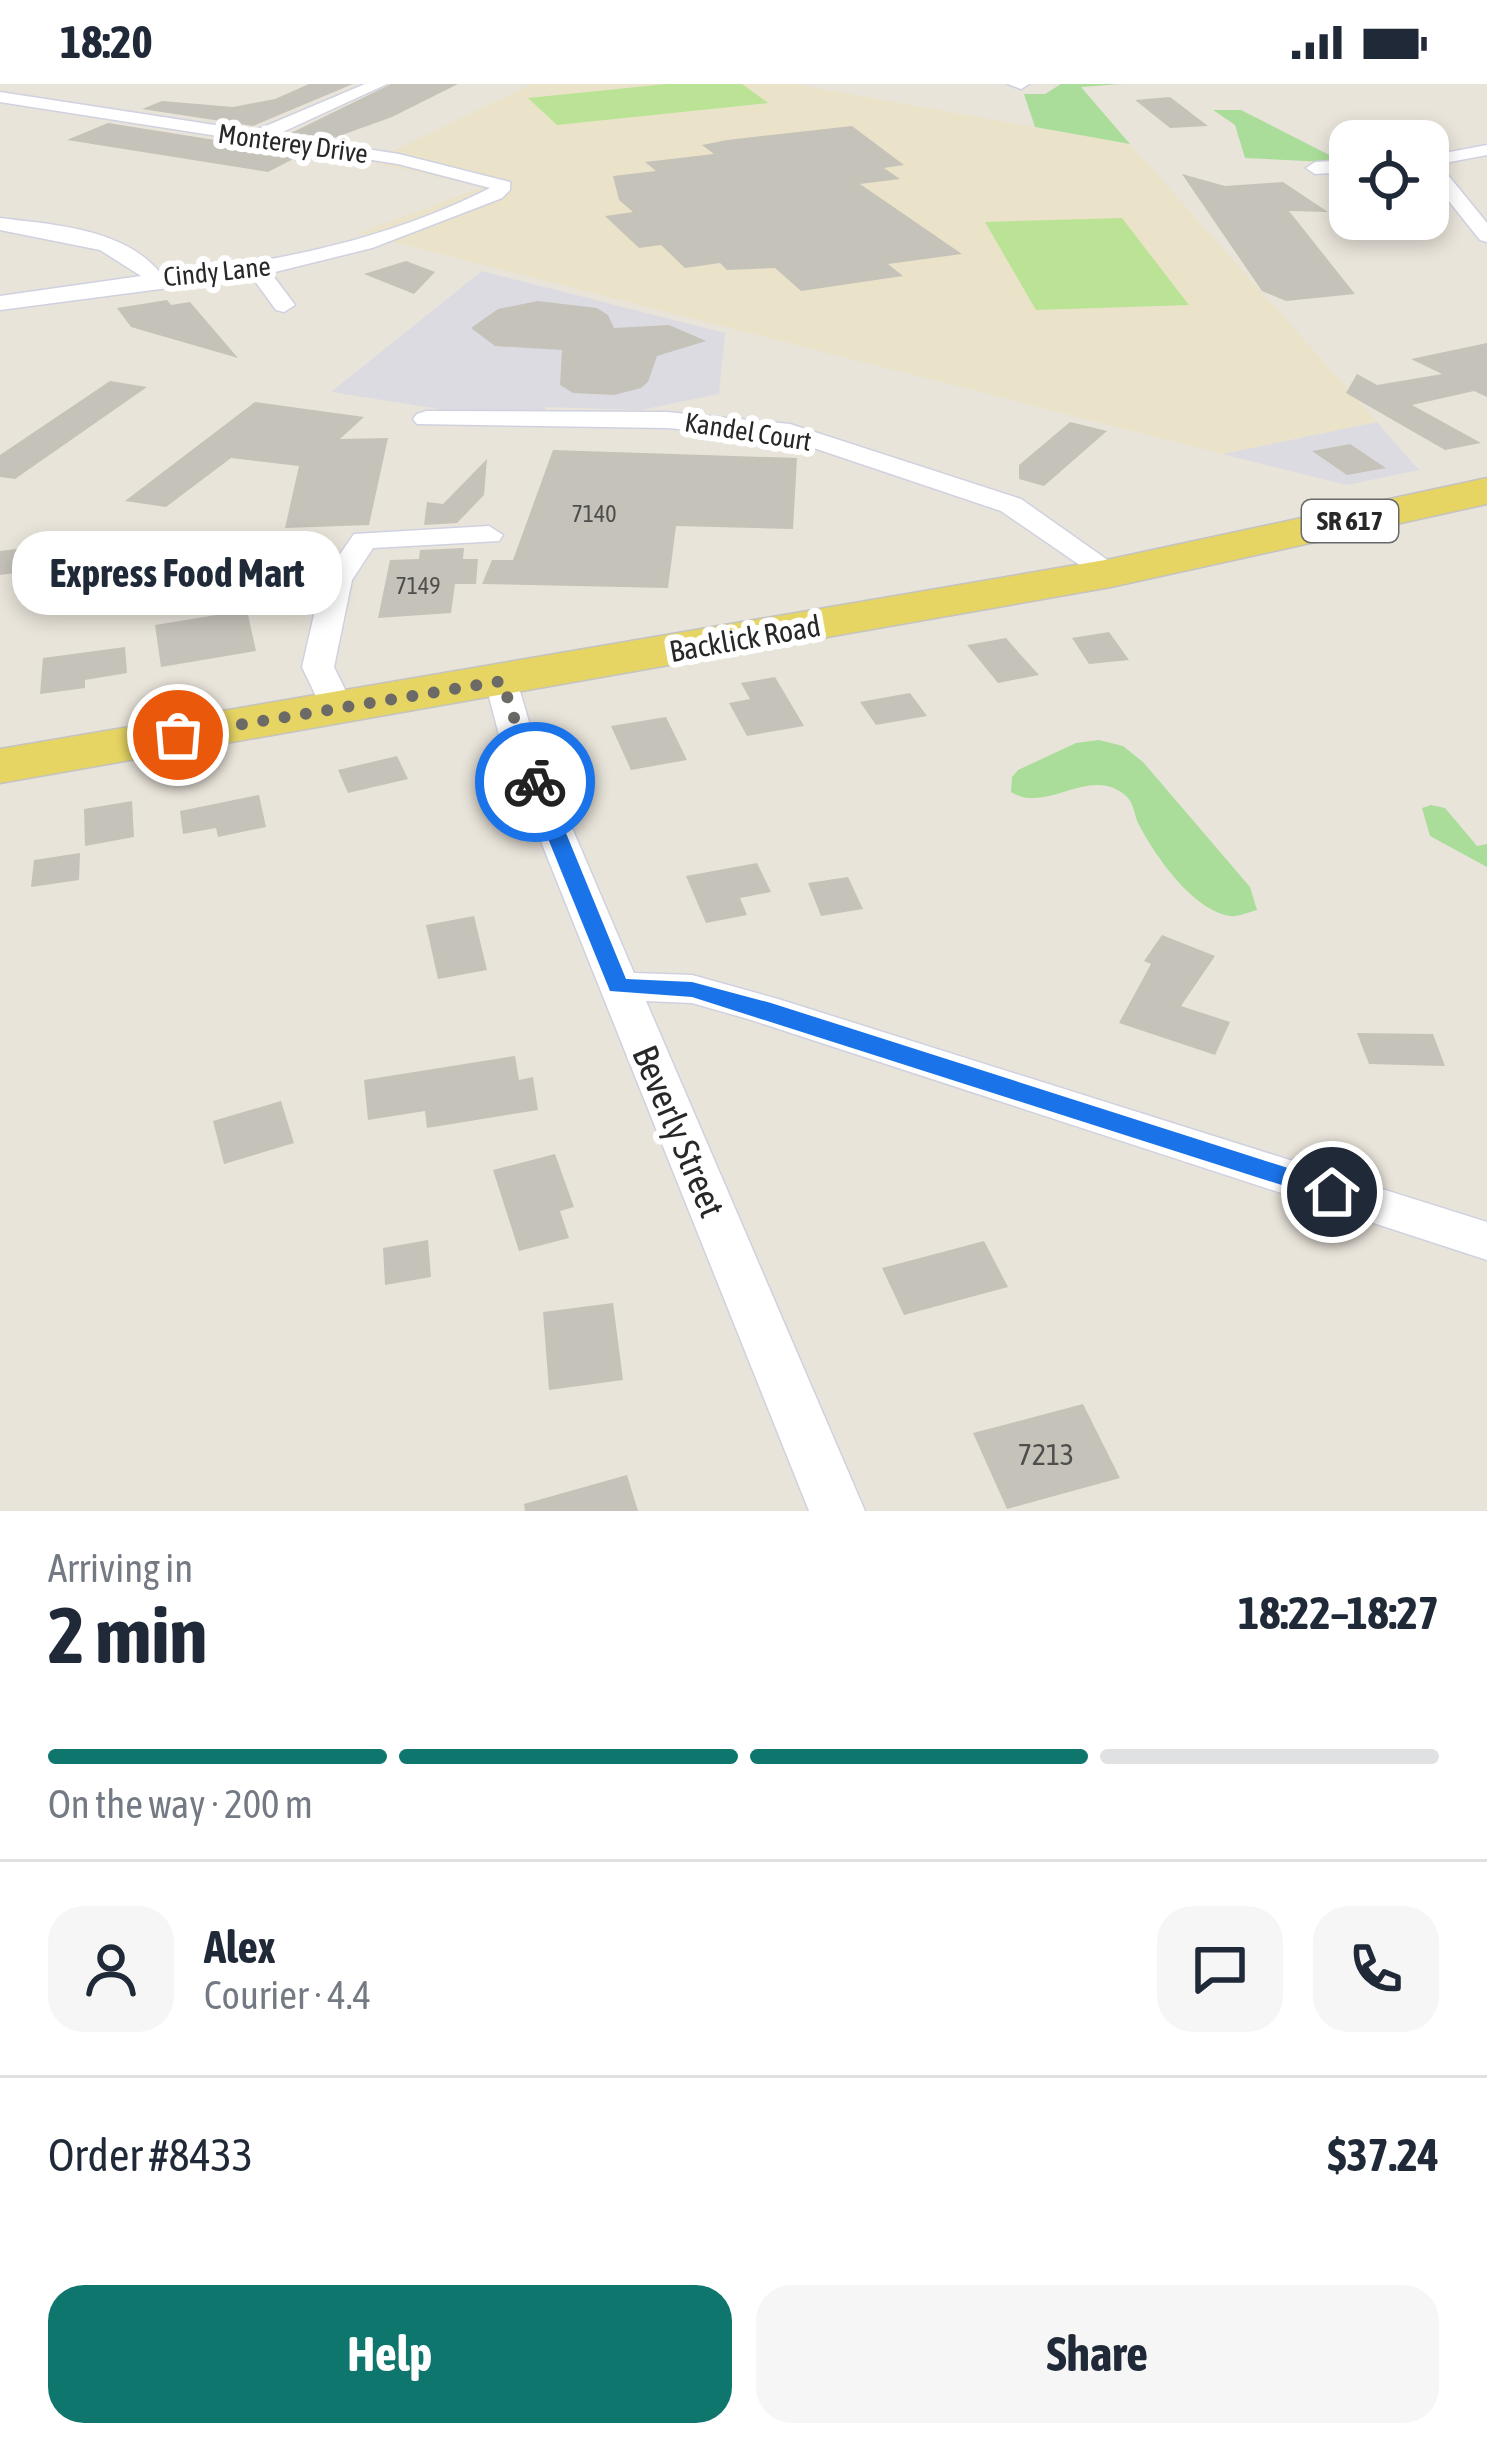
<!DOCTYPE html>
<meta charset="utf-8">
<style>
:root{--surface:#fff;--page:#f6f6f7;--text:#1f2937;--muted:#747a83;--line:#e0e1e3;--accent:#0f766e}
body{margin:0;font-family:"Asap Condensed",sans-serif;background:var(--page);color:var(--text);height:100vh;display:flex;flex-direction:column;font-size:45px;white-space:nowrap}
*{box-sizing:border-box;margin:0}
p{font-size:39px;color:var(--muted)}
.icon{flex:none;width:66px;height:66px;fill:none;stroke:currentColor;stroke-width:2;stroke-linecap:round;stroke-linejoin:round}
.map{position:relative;height:1427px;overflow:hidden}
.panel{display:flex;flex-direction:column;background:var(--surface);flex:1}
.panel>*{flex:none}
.tools{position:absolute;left:1329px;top:36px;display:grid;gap:24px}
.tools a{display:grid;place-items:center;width:120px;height:120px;border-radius:24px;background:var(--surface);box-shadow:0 6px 18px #0003;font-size:60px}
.pin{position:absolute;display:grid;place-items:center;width:102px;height:102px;color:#fff;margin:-51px;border:6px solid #fff;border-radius:50%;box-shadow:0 3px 12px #0007}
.courier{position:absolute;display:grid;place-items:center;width:120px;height:120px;margin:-60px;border:9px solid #1a73e8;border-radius:50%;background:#fff;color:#222;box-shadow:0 3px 15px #0007}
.bubble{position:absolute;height:84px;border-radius:36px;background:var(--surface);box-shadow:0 6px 18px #0003;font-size:39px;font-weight:700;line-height:84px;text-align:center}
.summary em{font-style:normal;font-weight:700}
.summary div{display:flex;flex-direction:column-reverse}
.summary{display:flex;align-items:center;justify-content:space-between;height:204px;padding:0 48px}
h1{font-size:78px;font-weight:700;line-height:90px}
.bar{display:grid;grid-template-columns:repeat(4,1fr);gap:18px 12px;align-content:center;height:144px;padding:0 48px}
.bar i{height:15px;border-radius:9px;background:var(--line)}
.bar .active{background:var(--accent)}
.bar p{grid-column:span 4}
.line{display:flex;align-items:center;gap:30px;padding:0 48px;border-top:3px solid var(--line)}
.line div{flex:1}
.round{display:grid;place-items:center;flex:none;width:126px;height:126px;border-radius:36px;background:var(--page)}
.cta{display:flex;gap:24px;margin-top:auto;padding:24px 48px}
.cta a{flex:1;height:138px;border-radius:36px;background:var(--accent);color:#fff;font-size:48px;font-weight:700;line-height:138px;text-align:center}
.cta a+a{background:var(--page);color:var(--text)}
.status{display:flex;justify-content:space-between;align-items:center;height:84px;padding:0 60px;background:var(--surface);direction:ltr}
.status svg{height:33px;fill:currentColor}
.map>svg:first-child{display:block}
</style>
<div class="status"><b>18:20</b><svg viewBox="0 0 49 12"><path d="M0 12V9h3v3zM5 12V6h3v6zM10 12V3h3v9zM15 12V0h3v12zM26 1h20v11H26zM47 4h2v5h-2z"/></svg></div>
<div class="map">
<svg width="1487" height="1427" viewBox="0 0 1487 1427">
<rect width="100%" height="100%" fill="#e9e4da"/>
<path fill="#dddbe2" d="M482 187 725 249 719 310 641 326 546 323 543 331 471 330 331 308Z
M1377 338 1419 386 1347 401 1222 370Z"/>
<path fill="#eae3ca" d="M532 0H793L1130 60 1377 338 1222 370 359 149 483 103 370 78Z"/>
<path fill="#aadd9a" d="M1061 0H1121L1081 3 1130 60 1035 43 1024 10H1045Z
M1213 26H1241L1345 79 1245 74 1235 41Z
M1099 656 1123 662 1143 678 1250 803 1257 826C1249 828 1238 833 1230 832 1192 826 1154 770 1138 739 1134 730 1134 720 1127 713 1091 679 1048 731 1011 708L1012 693 1018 686 1076 659Z
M1431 721 1445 724 1477 762 1487 760V783L1430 752 1422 724Z"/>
<path fill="#bbe396" d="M666 0H742L768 19 557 41 528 14Z
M1122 134 1189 221 1036 226 985 138Z"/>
<path fill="#c5c2b9" d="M309 0H353L253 42 142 25 162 17 233 23 275 15Z
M391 0H458L392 33 331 55 291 49Z
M1170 13 1208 42 1170 44 1135 16Z
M108 39 303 70 268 88 67 56Z
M852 42 904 81 884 84 900 95 860 100 962 170 888 180 903 192 801 207 775 184 727 186 720 179 685 184 661 161 639 164 605 132 633 128 619 116 613 92 656 87 645 78 714 70 702 61 727 56Z
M1182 90 1225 102 1283 98 1328 128 1289 127 1355 210 1286 217 1262 207Z
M406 177 435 188 414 210 364 190Z
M167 216 171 221 190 218 238 274 131 243 117 224Z
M538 217 597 224 608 231 614 244 669 241 706 257 657 272 648 298 641 304 614 311 573 309 560 301 562 266 495 262 471 244 498 225Z
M1487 259V313L1474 307 1412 321 1481 359 1445 366 1346 309 1357 290 1377 301 1442 290 1411 275Z
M110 297 147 303 15 395 0 393V371Z
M255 318 364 333 340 355 388 354 369 441 285 444 299 382 231 374 166 423 125 417Z
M1070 338 1107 347 1044 402 1019 395V381Z
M1350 360 1386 384 1347 391 1312 367Z
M553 366 797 374 793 445 676 442 668 504 482 500 492 476H513Z
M487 375 484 411 457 439 424 441 427 418 443 420Z
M79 457V480L0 491V467Z
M464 464 463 475H478L476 500H455L451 529 378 534 390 476 419 475 420 466Z
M247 526 256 567 161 583 155 541Z
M1109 548 1129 576 1089 580 1072 554Z
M1006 554 1019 569 1039 591 998 599 967 561Z
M125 563 127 589 85 596V604L40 610 43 574Z
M775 593 804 642 747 652 729 619 750 615 741 599Z
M910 609 927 632 876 641 860 618Z
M666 633 687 676 631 686 611 642Z
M397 672 408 695 348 709 338 686Z
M259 711 266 743 218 753 216 744 183 750 180 727Z
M132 717 134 753 85 762 84 725Z
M80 769 79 796 31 803 34 776Z
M757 779 771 808 740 814 747 831 706 839 686 792Z
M848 793 863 825 821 832 808 799Z
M474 832 487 886 438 895 426 841Z
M1162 851 1215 872 1181 922 1230 938 1215 971 1119 939 1151 880 1144 877Z
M1357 949 1433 950 1445 982 1369 980Z
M515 972 519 996 533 993 538 1026 427 1044 425 1027 368 1036 364 996Z
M281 1017 294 1059 224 1080 213 1037Z
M555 1070 574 1123 560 1127 569 1154 519 1167 493 1086Z
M428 1156 431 1193 385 1201 383 1164Z
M984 1157 1008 1203 904 1231 882 1184Z
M613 1219 623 1296 549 1306 543 1228Z
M1083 1320 1120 1394 1007 1425 973 1349Z
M627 1391 638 1427H525L524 1420Z"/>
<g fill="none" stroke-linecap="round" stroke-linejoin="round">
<defs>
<path id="minor" d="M365 0H387L276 51 399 70 510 98V106L502 114 372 164 271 189 295 221 284 228 276 226 252 193 0 226V212L141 192 100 166 0 146V134C54 141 125 144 161 190 275 179 387 156 490 104L398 80 0 18V8L254 47Z
M1008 0H1029L1021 5Z
M1487 61V71L1439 80 1487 139V158L1480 156 1428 91V72Z
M1350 76V88L1315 90 1306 84 1315 78Z
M426 327 667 328 790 340 1021 415 1126 489 1111 498 1100 495 1001 427 787 355 667 344 417 340 413 335 417 330Z
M489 442 503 451 499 457 373 464 352 496 334 583 354 624 349 631H325L302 583 322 496 354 450Z
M501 587 517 597 534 655 634 889 692 891 778 915 1487 1138V1176L748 935 692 919 646 917 865 1427H809L500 655 485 597Z"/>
<path id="primary" d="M1487 394V420L1111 503 0 699V665L1111 475Z"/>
</defs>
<use href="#minor" stroke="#d0d1e0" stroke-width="3"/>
<use href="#primary" stroke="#c3c3c3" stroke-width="3"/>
<use href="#minor" fill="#fff" fill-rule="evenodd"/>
<use href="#primary" fill="#e6d463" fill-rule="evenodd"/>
</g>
<path fill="#1a73e8" d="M535 692 545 698 626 895 692 898 771 919 1341 1101 1345 1108 1332 1117 692 913 610 907 525 698Z"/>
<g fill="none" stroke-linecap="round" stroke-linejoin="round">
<path stroke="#6c6a66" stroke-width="12" stroke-dasharray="0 21.6" d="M178 651 502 597 535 698"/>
</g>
<g text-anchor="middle" stroke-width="12" stroke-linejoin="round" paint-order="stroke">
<g font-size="24" fill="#4f4e4c">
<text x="594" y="438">7140</text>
<text x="418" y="510">7149</text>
</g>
<g font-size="27" fill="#282828" stroke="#fff">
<text transform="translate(293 60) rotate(8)" y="9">Monterey Drive</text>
<text transform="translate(217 188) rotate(-6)" y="9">Cindy Lane</text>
<text transform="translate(748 348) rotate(9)" y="9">Kandel Court</text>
</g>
<rect fill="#fff" stroke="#686868" stroke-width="3" x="1302" y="416" width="96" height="42" rx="9"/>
<g font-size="27" font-weight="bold" fill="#282828">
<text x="1350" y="446">SR 617</text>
</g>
<g font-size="30" fill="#282828" stroke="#fff">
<text transform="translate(745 555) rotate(-10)" y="10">Backlick Road</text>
</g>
<g font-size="30" fill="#4f4e4c">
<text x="1046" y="1381">7213</text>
</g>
<g font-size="36" fill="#282828" stroke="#fff">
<text transform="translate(679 1047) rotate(67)" y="13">Beverly Street</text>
</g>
</g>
</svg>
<div class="tools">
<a><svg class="icon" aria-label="locate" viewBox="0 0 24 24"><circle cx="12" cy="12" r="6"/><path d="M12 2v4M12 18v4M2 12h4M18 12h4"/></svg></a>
</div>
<div class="pin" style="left:178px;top:651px;background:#ea580c"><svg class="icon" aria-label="bag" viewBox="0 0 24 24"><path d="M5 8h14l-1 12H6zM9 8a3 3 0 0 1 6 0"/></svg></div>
<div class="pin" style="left:1332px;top:1108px;background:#1f2937"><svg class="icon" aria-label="home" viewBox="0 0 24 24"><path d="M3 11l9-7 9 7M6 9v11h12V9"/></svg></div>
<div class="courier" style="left:535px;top:698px"><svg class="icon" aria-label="bike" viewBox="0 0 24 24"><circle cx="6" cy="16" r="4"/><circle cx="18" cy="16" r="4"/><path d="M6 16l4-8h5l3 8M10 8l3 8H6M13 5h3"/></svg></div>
<div class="bubble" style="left:12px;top:447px;width:330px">Express Food Mart</div>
</div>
<section class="panel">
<div class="summary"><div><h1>2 min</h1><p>Arriving in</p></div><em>18:22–18:27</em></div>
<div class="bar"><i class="active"></i><i class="active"></i><i class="active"></i><i></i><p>On the way · 200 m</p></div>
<div class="line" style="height:216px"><a class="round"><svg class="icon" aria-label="person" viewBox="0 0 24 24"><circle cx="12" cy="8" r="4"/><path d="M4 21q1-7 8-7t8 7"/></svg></a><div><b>Alex</b><p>Courier · 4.4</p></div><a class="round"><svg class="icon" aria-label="chat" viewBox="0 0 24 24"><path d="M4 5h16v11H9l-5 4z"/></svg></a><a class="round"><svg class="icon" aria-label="phone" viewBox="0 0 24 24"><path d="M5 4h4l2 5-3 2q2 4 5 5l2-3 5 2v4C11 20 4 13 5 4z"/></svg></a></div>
<div class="line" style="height:156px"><div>Order #8433</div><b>$37.24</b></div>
<div class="cta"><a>Help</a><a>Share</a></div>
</section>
